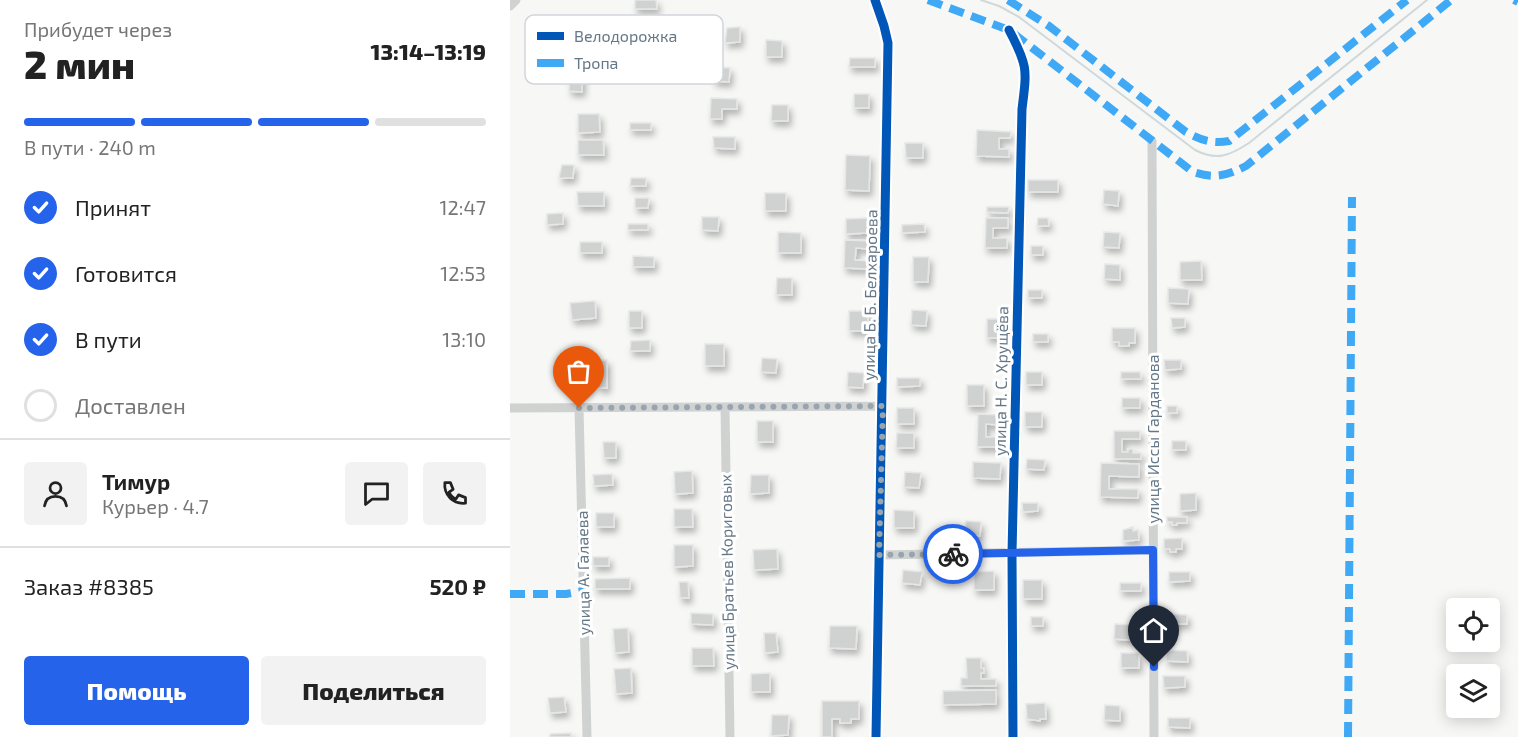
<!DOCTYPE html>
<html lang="ru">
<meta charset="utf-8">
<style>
:root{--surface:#fff;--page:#f2f2f2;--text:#222;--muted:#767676;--line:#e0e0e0;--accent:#2563eb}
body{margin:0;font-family:"Exo 2",sans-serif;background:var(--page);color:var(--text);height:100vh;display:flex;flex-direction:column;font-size:22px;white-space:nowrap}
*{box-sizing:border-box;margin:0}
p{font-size:20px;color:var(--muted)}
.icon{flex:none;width:33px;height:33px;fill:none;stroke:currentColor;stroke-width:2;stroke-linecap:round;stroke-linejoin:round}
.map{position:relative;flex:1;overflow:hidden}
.sheet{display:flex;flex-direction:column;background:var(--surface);width:510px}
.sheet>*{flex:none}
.fabs{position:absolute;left:936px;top:598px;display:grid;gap:12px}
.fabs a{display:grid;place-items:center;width:54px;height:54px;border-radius:6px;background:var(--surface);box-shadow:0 3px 15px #0003;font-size:30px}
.pin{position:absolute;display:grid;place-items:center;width:51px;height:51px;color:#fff;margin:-62px -26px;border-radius:50% 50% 50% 0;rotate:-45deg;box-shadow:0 0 6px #0007}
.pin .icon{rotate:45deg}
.courier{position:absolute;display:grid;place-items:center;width:60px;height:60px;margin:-30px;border:4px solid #2563eb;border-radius:50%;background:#fff;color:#222;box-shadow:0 2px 8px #0007}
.summary em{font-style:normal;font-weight:800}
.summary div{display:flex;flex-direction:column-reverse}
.summary{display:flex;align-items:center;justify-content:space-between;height:102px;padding:0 24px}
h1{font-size:39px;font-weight:800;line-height:45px}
.bar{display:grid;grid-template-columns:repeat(4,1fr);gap:9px 6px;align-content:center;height:72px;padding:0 24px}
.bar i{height:8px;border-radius:4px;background:var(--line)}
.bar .on{background:var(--accent)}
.bar p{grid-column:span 4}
.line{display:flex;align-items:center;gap:15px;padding:0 24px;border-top:2px solid var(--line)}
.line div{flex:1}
.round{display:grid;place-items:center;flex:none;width:63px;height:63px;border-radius:6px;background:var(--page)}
ol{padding:0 24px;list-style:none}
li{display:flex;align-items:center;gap:18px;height:66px}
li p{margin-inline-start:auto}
li .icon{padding:6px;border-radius:50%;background:var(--accent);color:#fff;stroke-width:4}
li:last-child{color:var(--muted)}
li i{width:33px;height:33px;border:3px solid var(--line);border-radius:50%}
.primary-button{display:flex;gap:12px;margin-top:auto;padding:12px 24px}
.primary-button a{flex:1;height:69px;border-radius:6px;background:var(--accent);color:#fff;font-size:24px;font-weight:800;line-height:69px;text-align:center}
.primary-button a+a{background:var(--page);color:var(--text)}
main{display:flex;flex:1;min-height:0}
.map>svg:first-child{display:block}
</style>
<main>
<section class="sheet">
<div class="summary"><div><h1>2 мин</h1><p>Прибудет через</p></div><em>13:14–13:19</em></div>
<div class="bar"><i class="on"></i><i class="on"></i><i class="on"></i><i></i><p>В пути · 240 m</p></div>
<ol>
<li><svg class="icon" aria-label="check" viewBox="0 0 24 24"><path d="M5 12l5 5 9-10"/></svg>Принят<p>12:47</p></li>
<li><svg class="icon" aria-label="check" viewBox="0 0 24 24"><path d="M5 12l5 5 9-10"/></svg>Готовится<p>12:53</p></li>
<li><svg class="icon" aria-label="check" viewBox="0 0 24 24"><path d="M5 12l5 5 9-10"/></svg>В пути<p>13:10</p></li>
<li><i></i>Доставлен</li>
</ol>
<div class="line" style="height:108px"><a class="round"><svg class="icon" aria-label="person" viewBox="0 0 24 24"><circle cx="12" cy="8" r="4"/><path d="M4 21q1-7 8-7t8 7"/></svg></a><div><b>Тимур</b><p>Курьер · 4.7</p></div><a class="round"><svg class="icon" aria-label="chat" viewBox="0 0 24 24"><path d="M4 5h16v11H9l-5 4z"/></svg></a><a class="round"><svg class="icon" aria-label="phone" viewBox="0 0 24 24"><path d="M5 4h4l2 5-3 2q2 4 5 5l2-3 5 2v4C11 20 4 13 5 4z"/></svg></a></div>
<div class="line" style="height:78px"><div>Заказ #8385</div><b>520 ₽</b></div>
<div class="primary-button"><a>Помощь</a><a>Поделиться</a></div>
</section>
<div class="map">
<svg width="1008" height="737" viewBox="0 0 1008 737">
<defs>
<filter id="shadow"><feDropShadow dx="3" dy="5" stdDeviation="3" flood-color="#0004"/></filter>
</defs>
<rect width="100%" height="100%" fill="#f7f7f6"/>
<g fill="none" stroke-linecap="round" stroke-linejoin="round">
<path stroke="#cfd8da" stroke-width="2" d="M471 0 489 6 509 17 685 150C707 161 719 156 739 143L917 0"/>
</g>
<path fill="#d0d2d2" stroke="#e6e6e6" stroke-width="1.5" filter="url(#shadow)" d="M125 0H146L147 9H125Z
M230 27V42L215 43 217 28Z
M256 40 272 41V57H256Z
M340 58H365V67H339Z
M60 66 73 67 72 92 59 91Z
M205 67 220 68 219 82 203 81Z
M344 94H359V108H344Z
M201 98 227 99V109H212V119H200Z
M262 105H278V121H261Z
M68 114H89L90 132 68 133Z
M120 123H141V130H120Z
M467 130 501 132 500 138H489V149H499V157L466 156Z
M203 137H225V149L204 148Z
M68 140H93L94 155H68Z
M395 143H413V158H396Z
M336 155 360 156 359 191 335 190Z
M52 165H64L63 178H49Z
M121 178H136V186H120Z
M518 180H548V192H518Z
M594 190 609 191 608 206 593 204Z
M67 192H94V206H68Z
M255 193H276V211H255Z
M125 198H139L138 208H125Z
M477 207H499L498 213 477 212Z
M53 213V224L37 225V214Z
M192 217H209L208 231 192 230Z
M358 218V233L336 234V219Z
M476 218H498V228H483V238H497V248H475Z
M528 218H538L539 226H527Z
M118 224H138V230H118Z
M414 224 415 232 392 233V225Z
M268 232 291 233V253H268Z
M594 232 610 233 609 248 593 247Z
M335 240 362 241V249L346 248 345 260 359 261V269L334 268Z
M70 242H92V253H70Z
M521 246H533V255H521Z
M123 256 144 257V267H123Z
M403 257H419L418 282H403Z
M691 261 692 280H670V262Z
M595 264 610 265V280L594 279Z
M267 278H282V295H266Z
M658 288 679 289 678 304 658 303Z
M518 290H532V298H518Z
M85 301 86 318 62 320 60 303Z
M402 310 417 311 416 326 401 325Z
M119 311H132V328H119Z
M339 311H358V331H339Z
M661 318H675V327L662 328Z
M477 319H490V338H477Z
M602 328H625V343H619V346H609V342H602Z
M523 334H538V342H523Z
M140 340V351H120L121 341Z
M195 344H214V366H195Z
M252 358 267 359 266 373 251 372Z
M97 360V388H88L87 371H78L79 389H67V361Z
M654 360H671V369L655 370Z
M338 372 354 373 353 388 337 387Z
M516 372H532V385H516Z
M611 372H630L631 379H611Z
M387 378H410V386L387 387Z
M457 385H474V406H457Z
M612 398H630V408H612Z
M657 406H667V413H657Z
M387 408H404V424H387Z
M515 412H532V427H515Z
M468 414 491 415 490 425 476 424V437H491V447H467Z
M247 421H263V442H247Z
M604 431H630V439H612V452H618V449H623V453H631V459H604Z
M387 433H404V448H386Z
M662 441H676V450H662Z
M93 442H106V458H94Z
M517 459 535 460 534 470 516 469Z
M463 462 491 463 490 479 463 478Z
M591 463 629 464V477L599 476V489H628V498L590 497Z
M182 471 183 493 165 494 164 472Z
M395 472 411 473 409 488 394 487Z
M102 474 103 485 84 486 83 475Z
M241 475H259V493L240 494Z
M686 493V510L670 511V494Z
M512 503H528V511L513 512Z
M164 509H182L183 527H164Z
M384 510 404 511V528H384Z
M86 513H104V527H86Z
M657 517H677V523H667V525H662V522H657Z
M456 521 471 522 470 536 455 535Z
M623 527V531L628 530 629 540 613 541V530Z
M672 538V549H666V552H660V549H654V539Z
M164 545H183V566L164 567Z
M267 549 268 569 244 570 243 550Z
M83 557H99V566H83Z
M393 570 412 572 410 585 392 583Z
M484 571V590H464V572Z
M659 572H680V581L659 582Z
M120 578V589H85V579Z
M513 580H532V599H513Z
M169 582H178L179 598H170Z
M610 583H631V591H610Z
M181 613 203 614V625L181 624Z
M660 614 677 615V624H660Z
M521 617H533V626H521Z
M605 624 621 625 620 640 604 639Z
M320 626H347L346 649 319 648Z
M118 628 119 652 105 653 103 629Z
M254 633H266L268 652 255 653Z
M182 648H203L204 666H182Z
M656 650 677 651 678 662 656 661Z
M611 653H629V668H611Z
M456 658H471V668H474V673H471V679H486V686H451V678H457Z
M121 668 122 693 106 694 104 669Z
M260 673V692H241V674Z
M653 676H675V687L654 688Z
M486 690V704L433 705V691Z
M54 697 56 712 40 713 38 698Z
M312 701H349V719H341V723H330V719H322V737H312Z
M535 703 536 719H530V721L517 719 516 704Z
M595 705 610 706V721L594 720Z
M262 715H279L278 735 261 736Z
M658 718H680V728L658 727Z
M61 733V737H40V734Z"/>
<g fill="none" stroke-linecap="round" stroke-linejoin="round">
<path stroke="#d0d2d2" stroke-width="9" d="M365 0 374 26 378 43 366 737
M0 6 6 0
M499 30C518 66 517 69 512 109L502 553 503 737
M642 141 644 737
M215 407 220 737
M0 408 373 406
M69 408 77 737
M369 555 643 550"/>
<path stroke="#3fa9f5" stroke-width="8" stroke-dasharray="15 8" stroke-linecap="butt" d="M418 0 499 30 683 172C705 179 716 176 736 166L941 0
M498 0 539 26 676 132C691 140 702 144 719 141L897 0
M1004 0 1008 2
M0 594H56L74 591
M838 737 842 197"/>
<defs>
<path id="cycleway" d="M365 0 374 26 378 43 366 737
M499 30C518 66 517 69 512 109L502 553 503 737"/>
</defs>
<use href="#cycleway" stroke="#fff" stroke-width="13"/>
<use href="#cycleway" stroke="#0057b8" stroke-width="9"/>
</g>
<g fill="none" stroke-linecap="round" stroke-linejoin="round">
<path stroke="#98a4ae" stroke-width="6" stroke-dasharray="0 10.8" d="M69 408 373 406 369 555 443 554"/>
<path stroke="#2563eb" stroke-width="8" d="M443 554 643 550 644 667"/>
</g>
<g text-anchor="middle" stroke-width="6" stroke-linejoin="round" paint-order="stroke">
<g font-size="16" fill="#657888" stroke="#fff">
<text transform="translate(360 295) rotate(-89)" y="6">улица Б. Б. Белхароева</text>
<text transform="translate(491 381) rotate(-89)" y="6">улица Н. С. Хрущёва</text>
<text transform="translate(643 439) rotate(-90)" y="6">улица Иссы Гарданова</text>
<text transform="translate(217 572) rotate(-91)" y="6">улица Братьев Кориговых</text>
<text transform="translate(73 573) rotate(-91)" y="6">улица А. Галаева</text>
</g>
</g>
<rect x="15" y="15" width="198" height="69" rx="9" fill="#fff" stroke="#d1d6db" stroke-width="1.5"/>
<rect x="27" y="32" width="27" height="8" fill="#0057b8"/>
<rect x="27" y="59" width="27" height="8" fill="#3fa9f5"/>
<g font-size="16" fill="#657888">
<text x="64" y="42">Велодорожка</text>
<text x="64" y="69">Тропа</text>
</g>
</svg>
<div class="fabs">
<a><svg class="icon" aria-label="locate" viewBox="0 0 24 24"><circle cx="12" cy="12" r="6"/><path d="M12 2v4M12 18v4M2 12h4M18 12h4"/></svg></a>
<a><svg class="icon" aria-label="layers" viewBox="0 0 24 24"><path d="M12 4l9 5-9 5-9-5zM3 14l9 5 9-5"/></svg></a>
</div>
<div class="pin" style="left:69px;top:408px;background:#ea580c"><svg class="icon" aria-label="bag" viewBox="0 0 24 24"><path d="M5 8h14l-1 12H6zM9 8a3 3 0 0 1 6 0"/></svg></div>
<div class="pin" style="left:644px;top:667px;background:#1f2937"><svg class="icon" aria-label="home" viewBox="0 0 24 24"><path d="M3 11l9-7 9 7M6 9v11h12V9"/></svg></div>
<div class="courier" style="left:443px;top:554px"><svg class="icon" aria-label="bike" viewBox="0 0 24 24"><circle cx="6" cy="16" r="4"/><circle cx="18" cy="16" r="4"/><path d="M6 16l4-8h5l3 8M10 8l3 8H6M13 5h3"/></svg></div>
</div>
</main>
